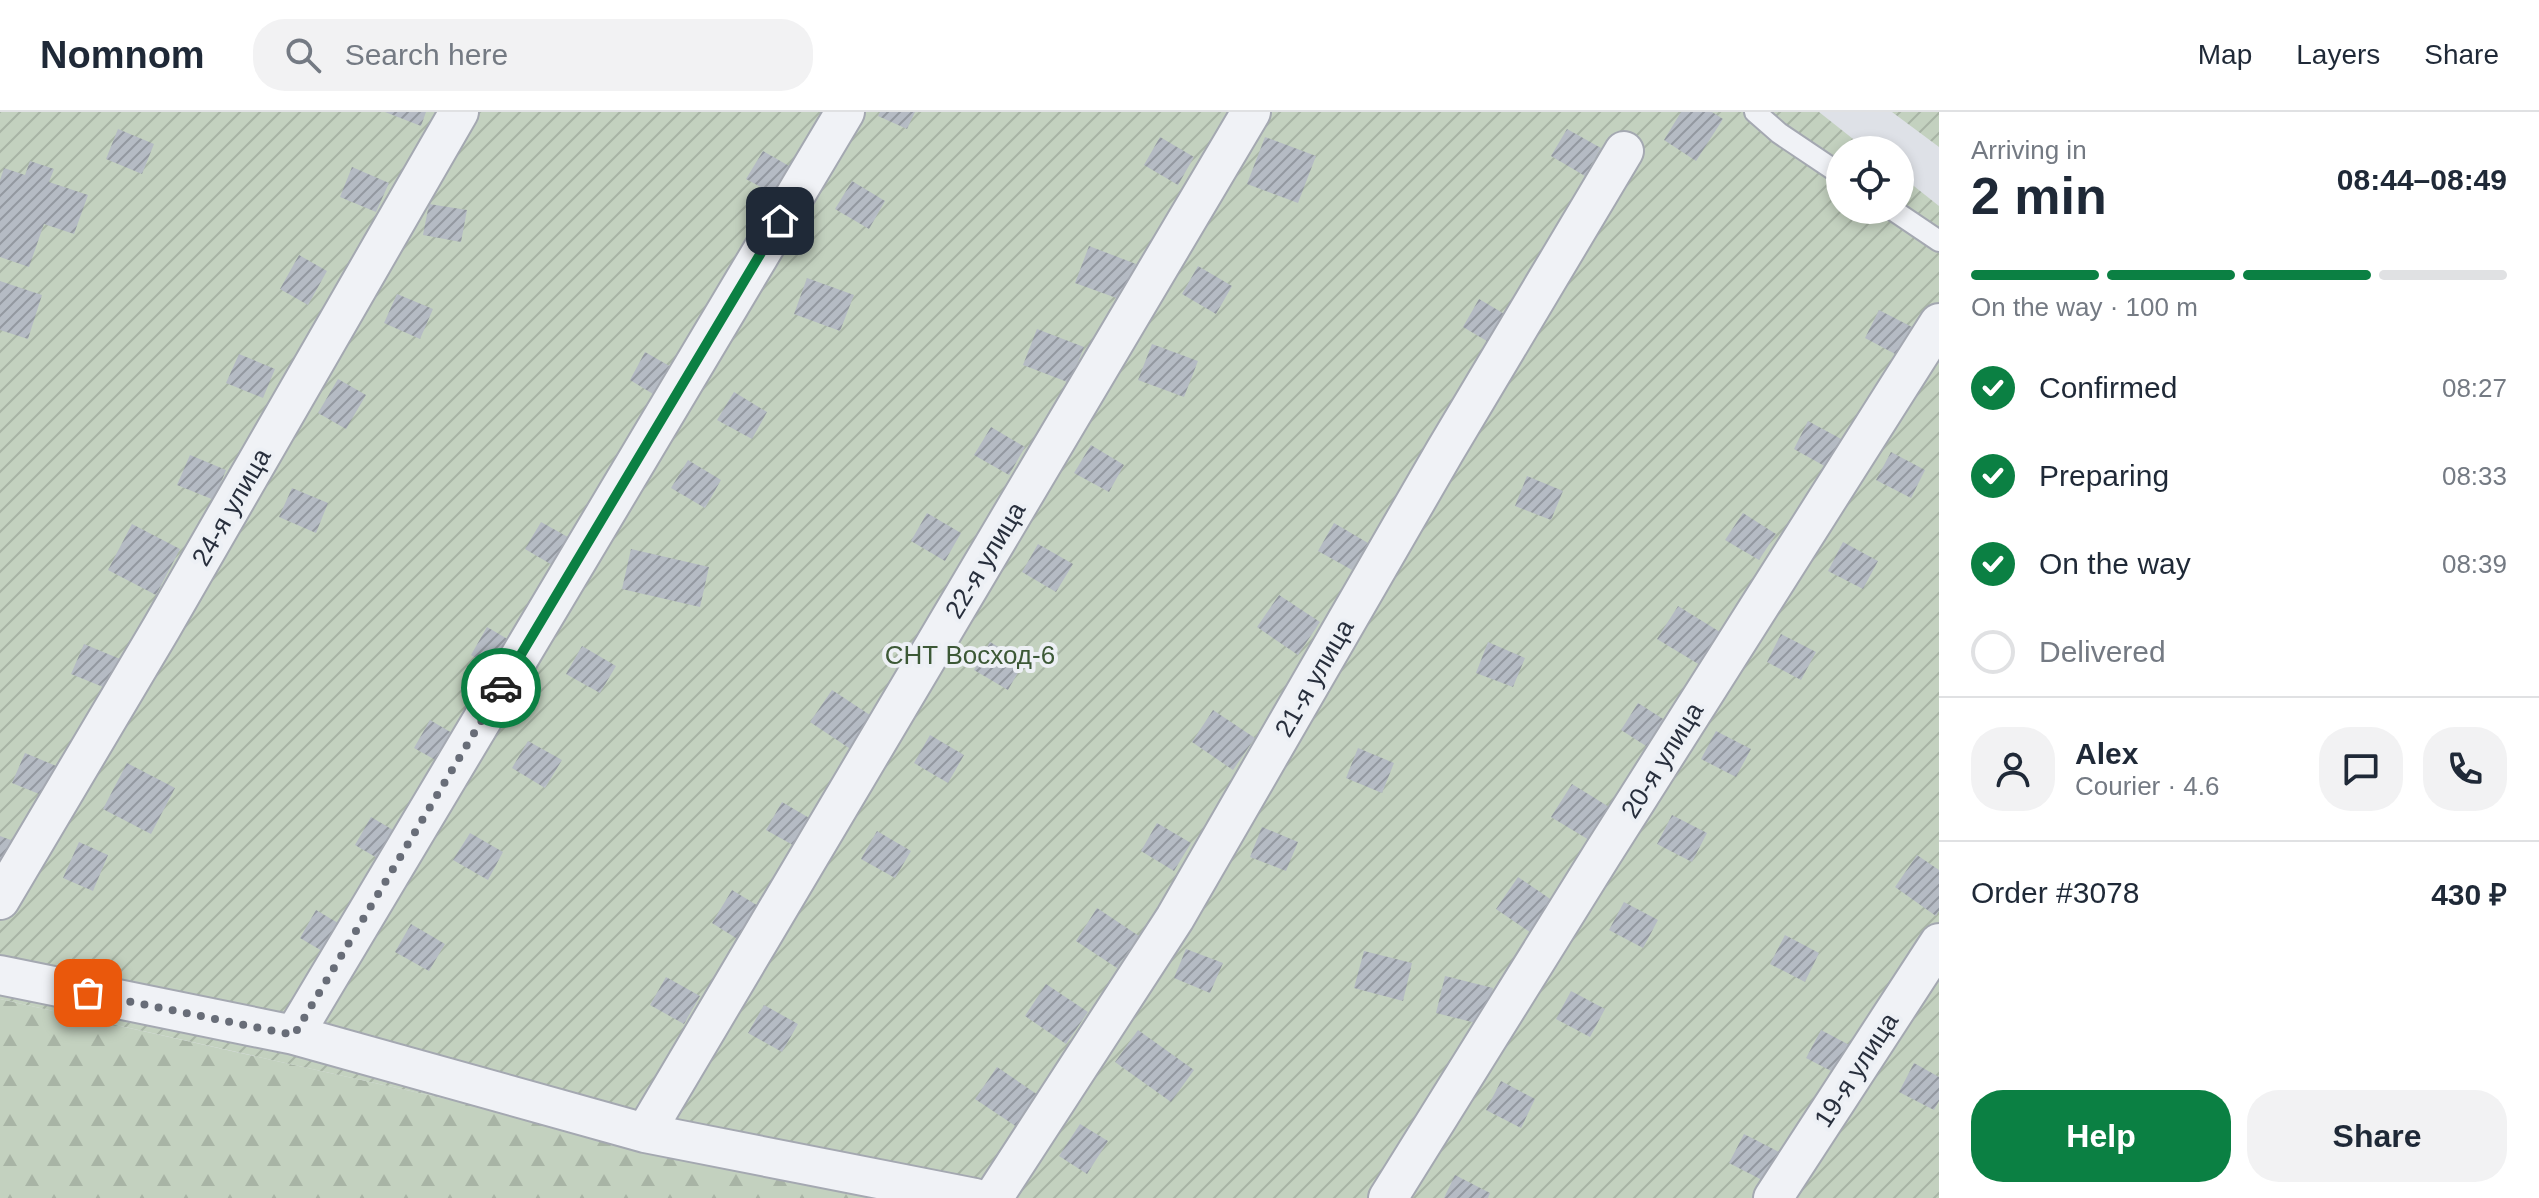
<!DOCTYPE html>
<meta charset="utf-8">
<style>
:root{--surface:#fff;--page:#f2f2f3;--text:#1f2937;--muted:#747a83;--line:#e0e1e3;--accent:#0b8043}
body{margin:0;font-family:Arial,sans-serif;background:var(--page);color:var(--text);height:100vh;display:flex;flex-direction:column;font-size:30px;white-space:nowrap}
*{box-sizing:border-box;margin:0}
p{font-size:26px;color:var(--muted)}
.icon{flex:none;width:44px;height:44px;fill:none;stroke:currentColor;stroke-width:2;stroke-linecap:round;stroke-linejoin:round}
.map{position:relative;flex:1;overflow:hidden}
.panel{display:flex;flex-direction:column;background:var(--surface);width:600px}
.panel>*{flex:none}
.controls{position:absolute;left:1826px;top:24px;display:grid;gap:16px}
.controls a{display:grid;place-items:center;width:88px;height:88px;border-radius:50%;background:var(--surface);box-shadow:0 4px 12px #0003;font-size:40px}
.pin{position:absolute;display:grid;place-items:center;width:68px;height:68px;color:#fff;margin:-34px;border-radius:16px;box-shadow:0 4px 12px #0006}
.courier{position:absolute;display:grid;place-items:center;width:80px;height:80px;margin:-40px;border:6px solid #0b8043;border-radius:50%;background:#fff;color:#222;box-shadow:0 2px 10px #0007}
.overview em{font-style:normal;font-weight:700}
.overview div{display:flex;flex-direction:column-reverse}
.overview{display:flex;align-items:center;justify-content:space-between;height:136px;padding:0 32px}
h1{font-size:52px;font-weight:700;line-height:60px}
.bar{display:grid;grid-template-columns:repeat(4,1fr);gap:12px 8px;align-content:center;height:96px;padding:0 32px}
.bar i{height:10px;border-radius:6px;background:var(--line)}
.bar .active{background:var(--accent)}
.bar p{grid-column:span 4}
.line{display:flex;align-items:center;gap:20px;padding:0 32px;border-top:2px solid var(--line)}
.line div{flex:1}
.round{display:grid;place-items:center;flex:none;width:84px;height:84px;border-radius:32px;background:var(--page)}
ol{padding:0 32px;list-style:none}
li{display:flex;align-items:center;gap:24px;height:88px}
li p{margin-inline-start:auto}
li .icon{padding:8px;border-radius:50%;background:var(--accent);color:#fff;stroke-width:4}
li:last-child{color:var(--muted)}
li i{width:44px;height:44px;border:4px solid var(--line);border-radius:50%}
.action{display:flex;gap:16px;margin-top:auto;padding:16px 32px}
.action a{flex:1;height:92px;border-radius:32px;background:var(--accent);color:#fff;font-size:32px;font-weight:700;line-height:92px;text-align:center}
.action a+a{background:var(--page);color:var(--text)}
header{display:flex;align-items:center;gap:48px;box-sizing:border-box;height:112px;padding:0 40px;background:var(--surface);border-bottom:2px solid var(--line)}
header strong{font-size:38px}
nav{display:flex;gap:44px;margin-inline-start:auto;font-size:28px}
.search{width:560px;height:72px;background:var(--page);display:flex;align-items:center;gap:20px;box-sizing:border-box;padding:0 28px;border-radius:32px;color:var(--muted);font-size:30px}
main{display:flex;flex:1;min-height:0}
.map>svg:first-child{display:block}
</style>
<header>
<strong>Nomnom</strong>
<div class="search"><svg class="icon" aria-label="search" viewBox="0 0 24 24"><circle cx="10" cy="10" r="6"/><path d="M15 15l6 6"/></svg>Search here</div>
<nav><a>Map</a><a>Layers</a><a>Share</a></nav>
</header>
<main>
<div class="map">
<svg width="1939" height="1086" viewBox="0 0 1939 1086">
<defs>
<pattern id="forest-firs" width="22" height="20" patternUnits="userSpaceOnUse" patternTransform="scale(2)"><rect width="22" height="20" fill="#c3d1bf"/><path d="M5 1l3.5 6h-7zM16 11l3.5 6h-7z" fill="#a8b4a5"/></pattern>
<pattern id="garden-furrows" width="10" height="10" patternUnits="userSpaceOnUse" patternTransform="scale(2)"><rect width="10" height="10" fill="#c3d1bf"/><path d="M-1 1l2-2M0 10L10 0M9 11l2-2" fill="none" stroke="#a8b4a5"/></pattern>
<pattern id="building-hatch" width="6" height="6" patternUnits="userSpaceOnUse" patternTransform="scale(2)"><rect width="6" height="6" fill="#b5bbc4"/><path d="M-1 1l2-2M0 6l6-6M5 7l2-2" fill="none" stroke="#9398a0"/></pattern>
</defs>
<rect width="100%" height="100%" fill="#dee1e7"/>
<path fill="url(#forest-firs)" d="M0 887 40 896 888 1086H0Z"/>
<path fill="url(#garden-furrows)" d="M0 0H1819L1867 38H1840V98H1900V63L1939 94V1086H888L0 887Z
M1892 0H1939V35Z"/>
<path fill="url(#building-hatch)" d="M385 0H426L421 14Z
M880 0H915L907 17 878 4Z
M1681 0H1712L1723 7 1696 49 1664 28Z
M118 17 154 32 142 62 106 47Z
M1567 17 1601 36 1585 64 1551 44Z
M1160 25 1194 45 1178 73 1144 53Z
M1265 25 1316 44 1298 91 1247 72Z
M763 39 796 58 781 86 746 67Z
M30 49 54 57 49 70 88 83 74 122 44 112 29 155 0 145V68L4 56 25 63Z
M352 55 389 71 376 100 340 85Z
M852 69 885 89 869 117 835 97Z
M429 92 467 98 461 130 423 123Z
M1089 134 1136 152 1122 188 1075 171Z
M299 143 327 159 308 193 280 177Z
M1198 154 1232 174 1216 202 1182 182Z
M807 166 854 183 840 219 794 202Z
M0 169 42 183 28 227 0 218Z
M397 182 433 197 420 227 384 211Z
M1479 187 1513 207 1497 235 1463 215Z
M1879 198 1914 216 1899 244 1865 226Z
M1037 217 1084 235 1070 271 1023 253Z
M1152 232 1198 249 1184 285 1138 268Z
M645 240 680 260 663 288 630 268Z
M239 242 275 257 263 286 226 271Z
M338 267 366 283 346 317 318 301Z
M734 280 767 300 752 327 717 308Z
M1808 309 1843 328 1828 356 1794 337Z
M991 315 1025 335 1009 363 974 343Z
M1091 333 1124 353 1109 380 1074 361Z
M1891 340 1925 358 1911 386 1876 368Z
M190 343 226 358 214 388 177 373Z
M688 348 721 368 705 396 671 376Z
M1527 364 1563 379 1551 408 1515 394Z
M292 376 328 391 316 421 279 405Z
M927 401 961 421 945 449 911 429Z
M1743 401 1776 422 1759 448 1725 428Z
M541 410 575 429 559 457 525 437Z
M1334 411 1368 431 1352 458 1318 439Z
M132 412 180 437 156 483 108 458Z
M1843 430 1878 449 1863 477 1828 459Z
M1038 432 1073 452 1056 480 1022 460Z
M631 437 709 455 700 495 622 477Z
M1279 483 1320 510 1298 543 1257 515Z
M1678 494 1720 520 1700 553 1657 527Z
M487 515 521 535 504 562 471 543Z
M1781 522 1816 540 1801 568 1767 550Z
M990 530 1024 550 1008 578 974 558Z
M1488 530 1525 546 1513 575 1476 561Z
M84 532 120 547 108 577 71 562Z
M582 534 616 554 600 581 566 562Z
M832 578 873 605 852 638 810 610Z
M1638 591 1671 612 1654 639 1621 618Z
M1213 598 1255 626 1233 658 1192 630Z
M430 608 464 628 448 655 414 636Z
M1716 619 1751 637 1736 665 1701 647Z
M930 623 964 643 948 671 914 651Z
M528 629 562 648 545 676 512 656Z
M1358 636 1394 651 1382 681 1346 666Z
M25 641 61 656 49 686 12 671Z
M127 651 175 676 151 722 103 697Z
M1572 672 1614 698 1594 731 1551 705Z
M782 690 816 710 800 737 766 718Z
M1672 703 1707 721 1692 750 1657 732Z
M371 705 405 725 389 753 355 733Z
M1157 711 1191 731 1174 759 1141 739Z
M1262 715 1298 730 1286 759 1250 745Z
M877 719 911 739 895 766 861 747Z
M470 721 503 740 488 768 453 748Z
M0 724 16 730 0 759Z
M79 730 108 743 93 779 63 766Z
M1917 743 1939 758V799L1936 804 1895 775Z
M1518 765 1559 793 1537 825 1496 797Z
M732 778 760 795 739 828 712 811Z
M1624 790 1658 808 1643 836 1609 818Z
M1097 796 1139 824 1117 856 1076 829Z
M316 798 350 818 334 846 300 826Z
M411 812 445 832 429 859 395 840Z
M1785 823 1819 841 1805 870 1770 852Z
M1186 837 1223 851 1210 881 1174 866Z
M1364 839 1412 851 1403 889 1354 876Z
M1445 864 1493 876 1484 913 1436 901Z
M666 865 700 884 684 912 650 893Z
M1046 872 1088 900 1066 932 1025 904Z
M1571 879 1605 897 1590 925 1556 907Z
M764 893 798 912 782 940 748 921Z
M1138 918 1194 958 1171 990 1115 950Z
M1821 918 1855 936 1841 964 1806 946Z
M1914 951 1939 965V989L1934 998 1899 980Z
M997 955 1038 983 1017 1015 975 987Z
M1501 969 1535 987 1521 1016 1486 998Z
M1080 1012 1108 1029 1087 1062 1059 1044Z
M1744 1022 1779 1040 1764 1069 1729 1051Z
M1455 1063 1490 1081 1488 1086H1444Z"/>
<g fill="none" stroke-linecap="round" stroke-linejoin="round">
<defs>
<path id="service" d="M1755 0 1779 21 1840 62
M1893 98 1939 129"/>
<path id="minor" d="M0 788 162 515 459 0
M0 863 294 923 645 1021 975 1086
M294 923 845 0
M645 1021 1251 0
M993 1086 1175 806 1445 339 1624 39
M1388 1086 1603 741 1939 211
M1773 1086 1939 831"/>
</defs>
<use href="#service" stroke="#a4a8b1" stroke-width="24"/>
<use href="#minor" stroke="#a4a8b1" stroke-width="42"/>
<use href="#service" stroke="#f0f2f6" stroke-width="20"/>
<use href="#minor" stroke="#f0f2f6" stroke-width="38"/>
</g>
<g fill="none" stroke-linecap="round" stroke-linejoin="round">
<path stroke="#686d78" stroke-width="8" stroke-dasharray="0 14.4" d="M88 881 294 923 501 576"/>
<path stroke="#0b8043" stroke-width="10" d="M501 576 780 109"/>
</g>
<g text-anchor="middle" stroke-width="8" stroke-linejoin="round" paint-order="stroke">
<g font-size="26" fill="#282f3d" stroke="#edf0f5">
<text transform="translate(231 395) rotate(-60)" y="9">24-я улица</text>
<text transform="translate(985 448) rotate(-59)" y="9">22-я улица</text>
<text transform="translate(1314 566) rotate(-60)" y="9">21-я улица</text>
<text transform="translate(1662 648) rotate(-58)" y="9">20-я улица</text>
<text transform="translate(1856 958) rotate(-57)" y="9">19-я улица</text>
</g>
<g font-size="26" fill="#3c5836" stroke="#edf0f5">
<text x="970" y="552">СНТ Восход-6</text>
</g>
</g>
</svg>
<div class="controls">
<a><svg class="icon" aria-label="locate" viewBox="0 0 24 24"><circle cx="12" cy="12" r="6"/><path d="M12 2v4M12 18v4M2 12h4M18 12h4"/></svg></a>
</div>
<div class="pin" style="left:88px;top:881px;background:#ea580c"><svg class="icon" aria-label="bag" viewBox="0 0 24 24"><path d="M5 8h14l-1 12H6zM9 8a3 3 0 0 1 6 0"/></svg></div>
<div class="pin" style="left:780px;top:109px;background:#1f2937"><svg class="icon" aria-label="home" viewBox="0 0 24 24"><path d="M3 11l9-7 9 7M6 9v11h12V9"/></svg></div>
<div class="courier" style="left:501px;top:576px"><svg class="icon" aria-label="car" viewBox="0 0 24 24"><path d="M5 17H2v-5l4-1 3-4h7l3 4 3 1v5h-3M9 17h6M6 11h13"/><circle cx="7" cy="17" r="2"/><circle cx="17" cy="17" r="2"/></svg></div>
</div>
<section class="panel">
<div class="overview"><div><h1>2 min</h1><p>Arriving in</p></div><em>08:44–08:49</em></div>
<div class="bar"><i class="active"></i><i class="active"></i><i class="active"></i><i></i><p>On the way · 100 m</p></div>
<ol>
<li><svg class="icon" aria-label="check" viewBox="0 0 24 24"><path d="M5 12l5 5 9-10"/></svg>Confirmed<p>08:27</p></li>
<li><svg class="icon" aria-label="check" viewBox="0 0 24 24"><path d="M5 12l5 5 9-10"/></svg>Preparing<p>08:33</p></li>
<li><svg class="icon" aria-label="check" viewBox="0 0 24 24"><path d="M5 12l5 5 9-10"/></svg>On the way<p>08:39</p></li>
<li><i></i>Delivered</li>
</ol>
<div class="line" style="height:144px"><a class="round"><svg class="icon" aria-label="person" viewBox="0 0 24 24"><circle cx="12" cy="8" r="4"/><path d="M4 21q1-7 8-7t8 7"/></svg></a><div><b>Alex</b><p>Courier · 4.6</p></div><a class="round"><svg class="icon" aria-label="chat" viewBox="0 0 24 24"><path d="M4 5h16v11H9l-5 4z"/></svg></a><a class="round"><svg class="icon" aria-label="phone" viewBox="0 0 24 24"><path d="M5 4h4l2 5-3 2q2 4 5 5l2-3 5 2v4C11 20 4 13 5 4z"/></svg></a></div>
<div class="line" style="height:104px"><div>Order #3078</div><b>430 ₽</b></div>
<div class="action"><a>Help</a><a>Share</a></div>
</section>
</main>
